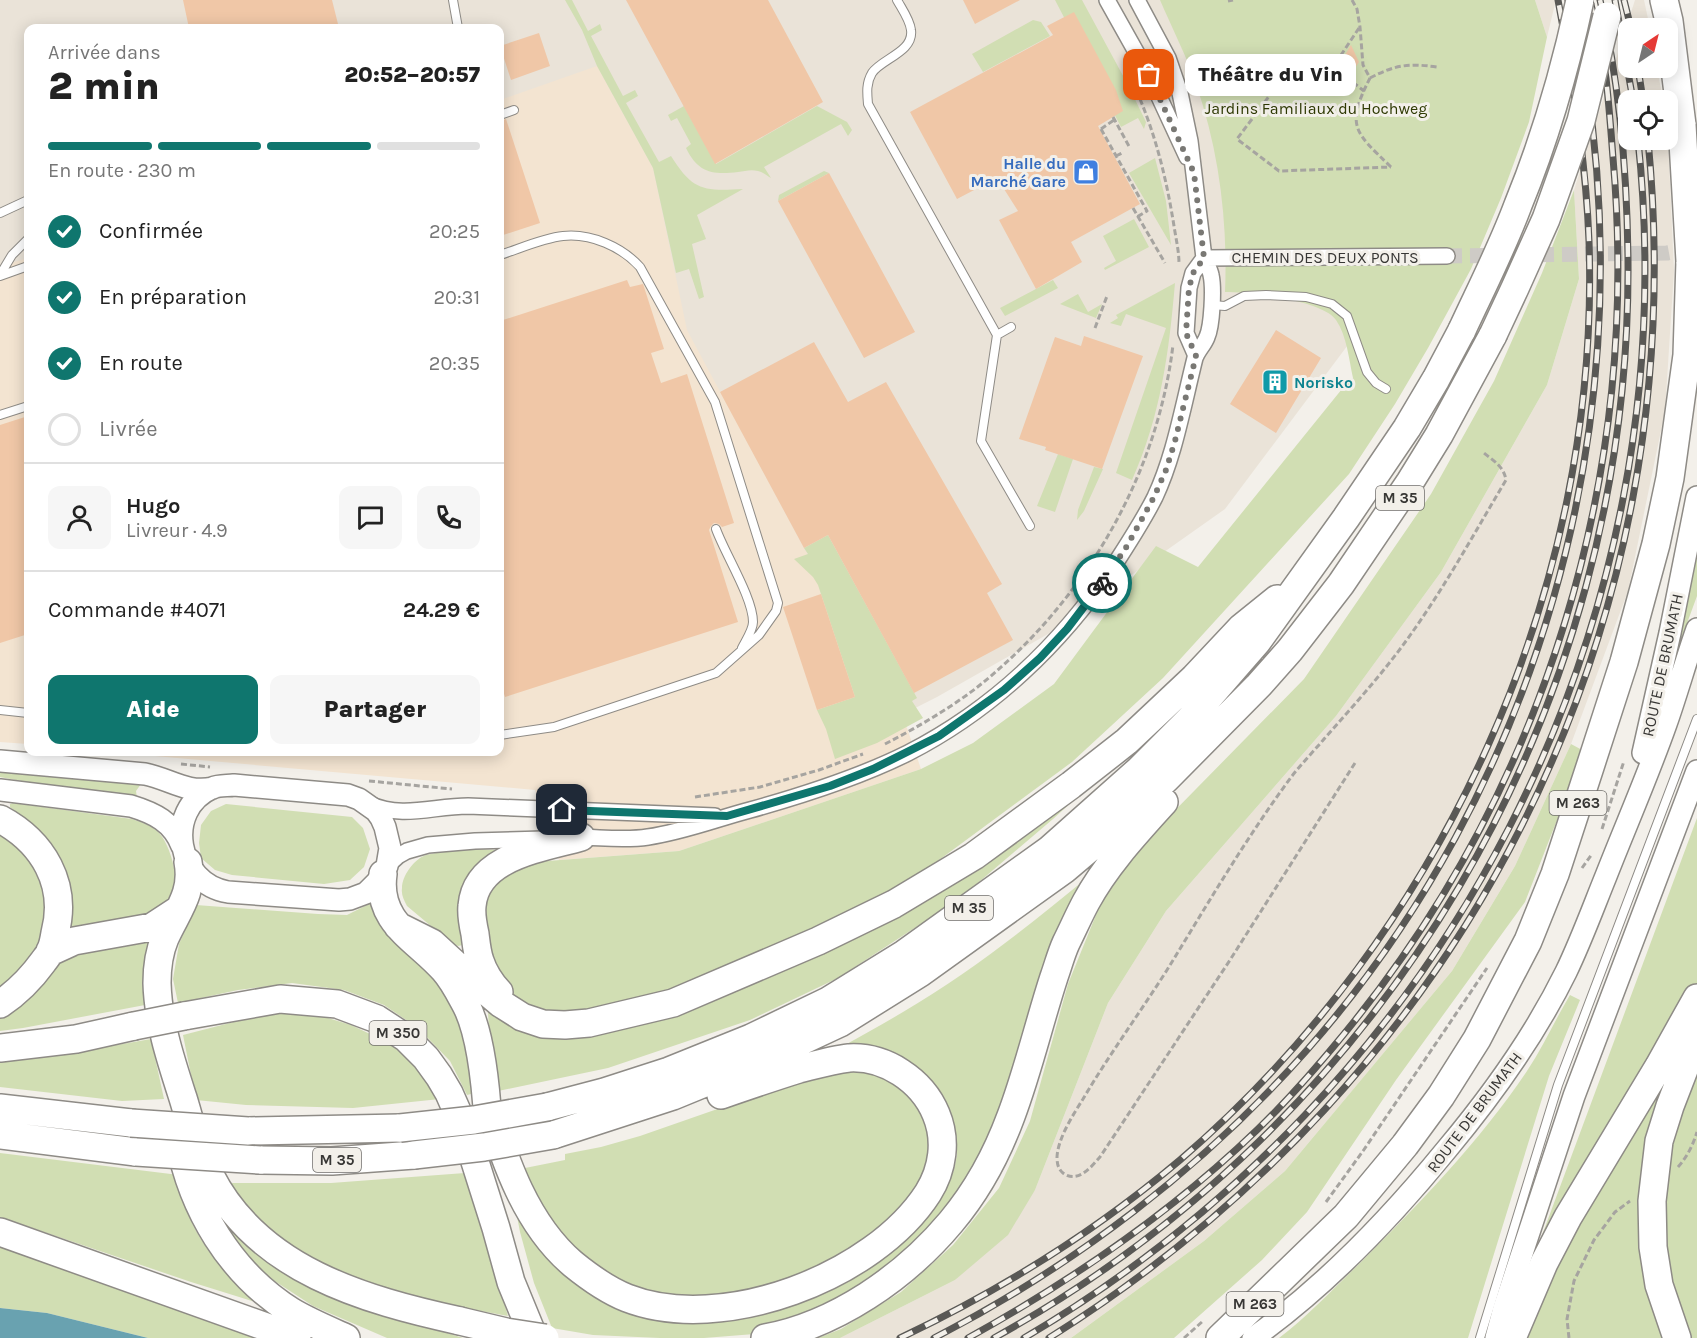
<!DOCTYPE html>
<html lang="fr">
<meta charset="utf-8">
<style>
:root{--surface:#fff;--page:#f6f6f6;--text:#222;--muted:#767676;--line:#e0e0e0;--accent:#0f766e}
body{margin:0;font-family:Karla,sans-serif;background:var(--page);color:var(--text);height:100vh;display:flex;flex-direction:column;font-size:22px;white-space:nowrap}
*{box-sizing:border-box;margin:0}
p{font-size:20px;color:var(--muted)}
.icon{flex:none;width:33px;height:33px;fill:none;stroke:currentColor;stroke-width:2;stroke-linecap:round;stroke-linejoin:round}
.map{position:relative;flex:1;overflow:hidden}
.sheet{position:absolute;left:24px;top:24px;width:480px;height:732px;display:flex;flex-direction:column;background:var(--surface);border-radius:12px;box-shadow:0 3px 15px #0003}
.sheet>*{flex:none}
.needle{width:39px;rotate:35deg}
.fabs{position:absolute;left:1618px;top:18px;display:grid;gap:12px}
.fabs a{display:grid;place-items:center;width:60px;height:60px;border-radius:12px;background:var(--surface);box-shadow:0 3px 15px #0003;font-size:30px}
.pin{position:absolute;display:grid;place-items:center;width:51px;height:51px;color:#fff;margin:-26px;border-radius:12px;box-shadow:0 3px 9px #0006}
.courier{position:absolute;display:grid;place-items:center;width:60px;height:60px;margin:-30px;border:4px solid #0f766e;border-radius:50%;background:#fff;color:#222;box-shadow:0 2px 8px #0007}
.bubble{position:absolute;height:42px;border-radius:12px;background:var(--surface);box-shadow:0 3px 15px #0003;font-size:20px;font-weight:800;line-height:42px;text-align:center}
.head em{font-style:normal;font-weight:800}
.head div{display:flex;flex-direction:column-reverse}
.head{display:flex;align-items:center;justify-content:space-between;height:102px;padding:0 24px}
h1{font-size:39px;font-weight:800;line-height:45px}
.bar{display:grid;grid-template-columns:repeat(4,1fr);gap:9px 6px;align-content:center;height:72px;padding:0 24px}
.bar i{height:8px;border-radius:4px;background:var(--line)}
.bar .current{background:var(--accent)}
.bar p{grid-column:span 4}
.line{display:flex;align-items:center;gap:15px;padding:0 24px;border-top:2px solid var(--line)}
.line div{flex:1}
.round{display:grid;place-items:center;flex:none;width:63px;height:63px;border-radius:12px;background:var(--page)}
ol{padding:0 24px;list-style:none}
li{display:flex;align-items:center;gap:18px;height:66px}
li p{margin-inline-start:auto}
li .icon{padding:6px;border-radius:50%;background:var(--accent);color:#fff;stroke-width:4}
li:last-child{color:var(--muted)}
li i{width:33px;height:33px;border:3px solid var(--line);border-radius:50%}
.primary-button{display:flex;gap:12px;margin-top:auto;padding:12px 24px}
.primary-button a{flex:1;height:69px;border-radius:12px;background:var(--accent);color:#fff;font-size:24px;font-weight:800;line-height:69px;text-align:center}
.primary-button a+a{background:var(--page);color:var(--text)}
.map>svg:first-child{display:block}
</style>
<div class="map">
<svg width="1697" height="1338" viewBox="0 0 1697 1338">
<rect width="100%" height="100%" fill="#f3f0ea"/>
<path fill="#eae3d8" d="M0 0H1523L1476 174 1225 509 1048 634 937 697 842 745 500 752V28H28V726L0 723Z
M1535 0H1556L1547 37Z
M1635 0H1644L1650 28H1629V68H1657L1663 100H1629V140H1668L1674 271 1665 411 1628 591 1571 744 1515 866 1452 971 1285 1171 1204 1241 1075 1335 1071 1338H840L955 1280 1035 1190 1108 1003 1166 911 1336 716 1441 572 1547 385 1579 279 1574 190Z"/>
<path fill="#f3e4d1" d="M597 66 653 168 687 330 804 548 907 728 921 769 679 851 559 860 535 790 110 752H500V100Z
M28 258V744L0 742V266Z"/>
<path fill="#d1deb3" d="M565 0H572L588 31 600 24 602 30 591 36 623 96 635 90 638 96 626 103 659 162 671 156C693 191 703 191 743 189L697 215 706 239 692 244 704 297 699 299 689 269 676 273 653 168 597 66 582 30Z
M1055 0H1082L1128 85 1146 122 1144 129 1138 118 1121 127Z
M1160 0H1535L1547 37 1529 122 1501 198 1471 269 1428 348 1395 404 1349 474 1163 678 1072 762 916 877 764 953 657 998 586 1015 533 1010 509 994 492 972 480 908 488 888 521 863 679 851 921 769 973 743 1054 684 1156 546 1198 567 1346 384 1353 378C1349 360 1347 336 1336 320 1322 300 1248 292 1225 292 1228 222 1219 150 1196 84 1186 55 1172 28 1160 0Z
M1033 20 1041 22 1050 36 983 72 972 54Z
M684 106 716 164 817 106 847 122 852 130 848 136 841 124 764 167 771 178C767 176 763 172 758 171 751 169 745 171 738 172 713 175 698 173 686 148L691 144 677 118 671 121 668 115Z
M1155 158 1166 201 1171 245 1129 173Z
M824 171 829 173 778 201 779 195Z
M1574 190 1579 279 1547 385 1441 572 1336 716 1166 911 1108 1003 1035 1190 1008 1235 955 1280 840 1338H818L841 1329 901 1292 953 1245 999 1188 1030 1121 1068 984 1100 905 1141 845 1304 679 1431 494 1494 381 1542 273Z
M1134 219 1149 247 1105 270 1104 268 1116 261 1103 236Z
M1053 280 1058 288 1005 316 1000 308Z
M1175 283C1169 352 1161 415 1132 480L1116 473 1166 328 1126 314 1121 326 1110 323 1118 318 1116 315Z
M1078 294 1088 312 1102 304 1096 318 1060 304Z
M1058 454 1073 459 1055 512 1037 506Z
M1094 467 1103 469 1084 511 1077 520 1078 510Z
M828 535 917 698 912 701 923 718 877 743 835 759 826 729 817 710 855 697 818 585 813 577 794 559 808 554 804 548Z
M1697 538V596L1671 667Z
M1571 744 1584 751 1525 902 1396 1080 1307 1212 1262 1260 1174 1338H1071L1204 1241 1285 1171 1452 971 1515 866Z
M0 771 141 784 136 791 137 798C92 787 45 787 0 777Z
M1105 772 1053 819 959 899 838 978 750 1020 608 1068 498 1091 489 1036 488 1010 512 1026 696 1004Z
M13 803 132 819C141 822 150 825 157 831 169 841 178 874 175 889 174 899 167 906 160 912L70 932 40 833 24 818 10 807V804Z
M226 804 352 817 363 828 370 849 364 867 350 880 324 884 232 875 215 870 201 858 199 843 201 825 211 811Z
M1697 818V1338H1514L1528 1273Z
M0 832 5 835 31 862 46 897 45 931 27 965 0 990Z
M474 849 500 850 463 945 458 946 450 942 407 906C404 900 401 895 402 888 402 876 414 859 426 855 441 851 459 851 474 849Z
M1088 877 988 1159 896 1270 768 1333 704 1338H660L593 1335 552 1328 534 1283 520 1232 515 1206 555 1260 724 1319 933 1208 946 1188 954 1170 957 1155 956 1135 952 1117 945 1099 934 1084 919 1070 843 1046C863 1035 883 1024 903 1012 969 973 1030 925 1088 877Z
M373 902 384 931 422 965 448 995 467 1032 475 1093 467 1095 450 1061 418 1028 384 1005 344 990 292 983 238 990 178 1003 173 979 179 944 196 905 318 914 347 915Z
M151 936 144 973 145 1005 23 1028 0 1031V1016L73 950Z
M1570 995 1580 1000 1549 1076 1468 1338H1279C1307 1317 1334 1288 1359 1264 1418 1205 1481 1140 1527 1071 1543 1047 1555 1020 1570 995Z
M269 1013 318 1015 351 1025 389 1043 418 1067 440 1099 353 1108 246 1105 196 1100 183 1035Z
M151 1039 164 1099 122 1101 0 1087V1059L111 1046Z
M865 1069 910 1091 933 1136 925 1180 884 1228 793 1282 705 1300 643 1292 616 1280 571 1248 529 1190 525 1168 565 1160V1154L601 1147 640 1136 815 1075Z
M0 1153 179 1175C183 1191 186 1210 193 1225 209 1258 238 1283 265 1305L191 1282 0 1217Z
M465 1173 508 1316 411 1298 327 1272 282 1245 250 1214 229 1183H331Z
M206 1188 242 1238 289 1276 359 1305 463 1338H387L313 1306 270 1278 237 1249Z
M0 1245 273 1338H148L47 1313 0 1308Z"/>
<path fill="#69a2b0" d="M0 1308 47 1313 148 1338H0Z"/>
<path fill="#f0c7a7" d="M183 0H332L339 28H189Z
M626 0H768L823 102 715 164Z
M963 0H1020L975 24Z
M1074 12 1116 90 1123 111 1098 126 1140 204 1071 242 1082 262 1036 289 999 220 1018 211 997 178 957 199 910 112 1053 35 1047 26Z
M539 33 550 66 511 80 500 46Z
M1351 45 1359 62 1350 75 1339 65Z
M506 119 540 223 500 236V121Z
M829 173 915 332 864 358 778 201Z
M627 280 630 287 643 284 644 287 664 349 651 353 661 383 687 374 734 523 722 527 719 524 714 523 711 526 709 530 738 622 505 697 500 681V321Z
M1276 330 1321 358 1276 433 1230 404Z
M1084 336 1143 356 1102 469 1045 450 1046 447 1019 439 1055 337 1081 346Z
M814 342 848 402 886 382 1002 584 987 593 1013 640 914 693 828 535 804 548 720 392Z
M28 416V634L0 643V425Z
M821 594 855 697 817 710 783 607Z"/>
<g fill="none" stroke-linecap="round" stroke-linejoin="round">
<path stroke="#cecbc6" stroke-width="15" stroke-dasharray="15 8" stroke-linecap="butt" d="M1447 256 1667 253 1689 249 1695 246"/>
<defs>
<path id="lane" d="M453 0 458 28
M897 0C902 9 910 20 911 30 914 52 881 59 872 73 866 83 867 93 868 104L997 335 981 441 1030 526
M500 115 514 110
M0 213 28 200
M500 255C519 249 543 238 563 236 591 233 622 247 640 267L715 402 778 603 776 611 759 635 716 673 554 727 500 735
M0 275 12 255 28 239
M0 276 28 266
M1212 305 1225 306 1244 296 1266 295 1306 297 1332 304 1347 316 1367 372 1376 383 1386 389
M997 335 1011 327
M0 415 28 406
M716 529C725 554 753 598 753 622 753 630 746 640 742 648
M0 710 28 713
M1480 1338 1558 1085 1697 719"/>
<path id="street" d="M1107 0 1149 75 1187 157
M1204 258 1447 256
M1196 356 1186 333 1189 288 1193 273 1204 258
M369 804C403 819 433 806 468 806L715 816
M575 837C599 837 624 841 648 837 683 832 716 819 750 810 804 795 858 778 908 753 992 710 1061 644 1113 567 1128 544 1143 521 1155 497 1170 465 1178 430 1186 396 1189 383 1192 370 1195 358 1198 350 1204 345 1207 337 1212 326 1214 288 1211 275 1210 269 1206 263 1204 258L1190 141 1180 93 1168 58 1137 0
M387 866 398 856 407 851 428 845 475 841 543 839"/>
<path id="secondary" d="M1643 753 1670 633 1697 497
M0 761 145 774C170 779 187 794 213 788
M234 785 348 795 359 799 376 811 381 818 385 827 390 848 387 866 378 881 366 893 350 899 339 900 228 892C177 884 163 810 212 788 219 785 227 786 234 785Z
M0 790 131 806C154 813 173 822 182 846
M1253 1338C1326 1286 1390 1219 1447 1149 1493 1094 1534 1037 1566 972 1581 941 1593 908 1606 876 1626 825 1648 775 1666 724 1677 693 1686 660 1697 629
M1496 1338 1504 1308 1574 1096 1697 771"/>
<path id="highway" d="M1664 0 1669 21 1682 125
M0 819C43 842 68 884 55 933 54 939 53 946 50 951 49 955 45 959 43 962 30 980 18 992 0 1004
M188 862C194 893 177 911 165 938 159 952 157 967 157 983 158 1022 171 1061 183 1098 191 1124 197 1151 210 1175 258 1270 364 1300 460 1321
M383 874C376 923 417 939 444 970 453 980 460 994 466 1005 481 1034 486 1089 488 1122
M398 926 432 943 468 976 500 1003 522 1017 543 1024 565 1025 589 1023 673 1003 818 941 894 904 974 856 1071 785 1127 741 1194 678 1241 628 1277 599
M50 952 74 941 152 927 178 910
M499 992C491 984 483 971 480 961 477 953 476 942 475 934 473 925 471 915 472 906 476 856 543 848 581 837
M184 1016 280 999 337 1004 377 1019 406 1038 426 1058 439 1076 449 1093 464 1127 496 1228 511 1282 534 1338
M0 1048 76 1039 134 1026
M487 1104C505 1161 526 1224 573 1264 589 1277 607 1290 627 1298 722 1335 874 1277 928 1193 943 1169 947 1140 936 1114 922 1080 885 1056 849 1058 832 1060 815 1065 799 1069 773 1077 747 1086 721 1095
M547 1107 604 1092 669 1071 751 1038 828 1001 904 954 1049 850 1139 770 1190 719 1257 642 1346 518 1407 428 1436 379 1462 330
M0 1108 131 1123
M248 1131 400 1128
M0 1135 136 1152
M553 1135 673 1096 763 1059 840 1023 920 973 1065 869 1123 820 1166 779 1259 685 1290 650 1341 584 1410 482 1439 435 1493 335
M179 1139C192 1209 230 1273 292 1312 309 1322 328 1330 346 1338
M260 1160 332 1161 414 1155
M0 1232 297 1338
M765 1338C836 1325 905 1277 951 1222 977 1191 997 1154 1011 1116 1028 1071 1039 1023 1054 977 1058 966 1061 954 1066 943 1073 929 1079 915 1086 902 1106 865 1136 833 1164 802
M1220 1338 1346 1216 1405 1145 1441 1096 1477 1039 1528 941 1555 874 1589 770 1624 662 1656 544 1670 478 1687 355 1690 261
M1512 1338 1544 1263 1568 1217 1659 1066 1697 998
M1677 1338 1659 1285 1653 1247 1652 1201 1659 1141 1670 1106 1697 1036"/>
</defs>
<use href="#lane" stroke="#8e8b86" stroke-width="10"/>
<use href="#street" stroke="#8e8b86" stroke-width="18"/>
<use href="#secondary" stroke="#8e8b86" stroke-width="24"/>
<use href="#highway" stroke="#8e8b86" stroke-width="30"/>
<path stroke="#a6a4a0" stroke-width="3" stroke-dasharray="6 3" stroke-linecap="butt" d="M1352 0 1357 9 1360 27 1363 65 1370 78C1345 127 1355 132 1391 167
M1228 1 1233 0
M1359 28 1333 67 1364 91
M1251 62 1286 88 1333 67
M1370 78C1395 65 1408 63 1437 67
M1279 83 1237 139 1279 171 1391 167
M1140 99C1157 140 1167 182 1174 226 1176 239 1179 251 1179 264
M1113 117 1130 148
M1101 129 1147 211 1137 217
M1101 129 1114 120
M1116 156 1122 153
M1133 208 1165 263
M1095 328 1107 296
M885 744C916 728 947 710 975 689 1081 606 1157 479 1173 345
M1355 763 1230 960 1100 1157C1091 1167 1078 1184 1063 1173 1058 1169 1057 1163 1057 1157 1058 1138 1073 1115 1083 1099 1109 1055 1139 1014 1167 970 1207 905 1246 838 1292 776 1302 763 1314 751 1324 739 1354 705 1385 671 1411 634 1446 585 1475 532 1506 480 1504 467 1494 461 1484 453
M181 764 210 767
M369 781 452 789
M695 797 760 787 819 770 863 754
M1602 829 1624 761
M1582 868 1592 854
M1678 1167C1687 1157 1693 1145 1697 1132
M1326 1202 1363 1151 1487 968
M1184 1338 1203 1321
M1569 1338 1567 1319 1574 1281 1594 1240 1615 1212 1630 1201"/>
<use href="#lane" stroke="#fff" stroke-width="8"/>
<use href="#street" stroke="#fff" stroke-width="15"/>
<use href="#secondary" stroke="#fff" stroke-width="21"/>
<use href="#highway" stroke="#fff" stroke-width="27"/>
<defs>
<path id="rail" d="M1615 0 1633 100
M1624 0 1631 28
M1638 68 1643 100
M900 1338C1001 1290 1095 1232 1180 1160 1443 934 1601 589 1589 241 1586 160 1573 79 1558 0
M934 1338C1074 1266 1203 1168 1307 1050 1538 788 1639 431 1587 86 1583 57 1575 29 1568 0
M968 1338C1073 1280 1171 1213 1258 1129 1288 1100 1317 1067 1344 1034 1546 788 1641 475 1613 158 1611 131 1609 105 1606 78 1602 52 1596 26 1590 0
M994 1338C1387 1121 1632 708 1628 259 1627 173 1620 84 1600 0
M1024 1338C1445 1091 1690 627 1638 140
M1049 1338C1464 1078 1696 629 1648 140"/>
</defs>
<use href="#rail" stroke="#595855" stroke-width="7"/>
<use href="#rail" stroke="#f3f0ea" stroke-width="4.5" stroke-dasharray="14" stroke-linecap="butt"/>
<defs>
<path id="highway-bridge" d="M1682 125 1690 261
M1462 330C1481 289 1502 248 1518 205 1545 139 1565 70 1580 0
M1493 335 1515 288 1546 219 1581 121 1607 16
M134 1026 184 1016
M131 1123 248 1131
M400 1128 474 1120 547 1107
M136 1152 260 1160
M414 1155 484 1147 553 1135
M460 1321 506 1332 545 1338"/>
</defs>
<use href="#highway-bridge" stroke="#8e8b86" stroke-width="30" stroke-linecap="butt"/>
<use href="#highway-bridge" stroke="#fff" stroke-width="27"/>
</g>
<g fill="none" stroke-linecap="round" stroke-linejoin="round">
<path stroke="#797874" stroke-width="6" stroke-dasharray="0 10.8" d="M1102 583 1127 546 1154 497 1166 470 1175 441 1196 356 1186 333 1189 288 1193 273 1204 258 1194 173 1149 75"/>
<path stroke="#0f766e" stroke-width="8" d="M562 810 727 816 830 786 873 769 939 736 1004 690 1040 658 1067 629 1102 583"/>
</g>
<defs>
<symbol id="shop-square" viewBox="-11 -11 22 22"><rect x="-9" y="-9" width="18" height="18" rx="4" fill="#3f7fe0" stroke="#f3f0ea"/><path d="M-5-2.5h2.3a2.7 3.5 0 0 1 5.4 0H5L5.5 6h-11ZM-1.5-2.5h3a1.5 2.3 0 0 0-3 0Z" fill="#fff"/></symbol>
<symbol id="building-square" viewBox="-11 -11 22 22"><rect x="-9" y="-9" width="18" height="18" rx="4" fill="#0f9aa8" stroke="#f3f0ea"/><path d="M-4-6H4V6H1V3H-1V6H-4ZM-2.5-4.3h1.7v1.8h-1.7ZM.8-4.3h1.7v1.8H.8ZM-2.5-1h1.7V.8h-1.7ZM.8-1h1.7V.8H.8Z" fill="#fff"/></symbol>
</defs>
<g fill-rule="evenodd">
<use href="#shop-square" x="1071" y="157" width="30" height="30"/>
<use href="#building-square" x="1260" y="367" width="30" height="30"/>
</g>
<g text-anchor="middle" stroke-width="6" stroke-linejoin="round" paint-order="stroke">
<g fill="#f3f0ea" stroke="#706e6b" stroke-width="1.5">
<rect x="1376" y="486" width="48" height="24" rx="4.5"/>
<rect x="1549.5" y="791" width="57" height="24" rx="4.5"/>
<rect x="945" y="896" width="48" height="24" rx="4.5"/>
<rect x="369.5" y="1021" width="57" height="24" rx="4.5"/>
<rect x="313" y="1148" width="48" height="24" rx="4.5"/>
<rect x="1226.5" y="1292" width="57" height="24" rx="4.5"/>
</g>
<g font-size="15" font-weight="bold" fill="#383735">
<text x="1400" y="503">M 35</text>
<text x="1578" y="808">M 263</text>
<text x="969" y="913">M 35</text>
<text x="398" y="1038">M 350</text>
<text x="337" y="1165">M 35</text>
<text x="1255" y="1309">M 263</text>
</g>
<g font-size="16" fill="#2f3a04" stroke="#f3f0ea">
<text x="1316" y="114">Jardins Familiaux du Hochweg</text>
</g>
<g font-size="16" font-weight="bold" fill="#366cbe" stroke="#f3f0ea" text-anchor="end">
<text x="1066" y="169">Halle du<tspan x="1066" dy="18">Marché Gare</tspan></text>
</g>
<g font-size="16" fill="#383735" stroke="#f3f0ea">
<text x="1325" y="263">CHEMIN DES DEUX PONTS</text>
<text transform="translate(1662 665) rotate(-78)" y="6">ROUTE DE BRUMATH</text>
<text transform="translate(1474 1112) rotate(-53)" y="6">ROUTE DE BRUMATH</text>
</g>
<g font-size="16" font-weight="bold" fill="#0d838f" stroke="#f3f0ea" text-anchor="start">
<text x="1294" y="388">Norisko</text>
</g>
</g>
</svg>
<div class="fabs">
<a><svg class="needle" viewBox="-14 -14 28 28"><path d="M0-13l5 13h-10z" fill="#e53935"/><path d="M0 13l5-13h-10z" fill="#767676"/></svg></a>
<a><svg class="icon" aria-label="locate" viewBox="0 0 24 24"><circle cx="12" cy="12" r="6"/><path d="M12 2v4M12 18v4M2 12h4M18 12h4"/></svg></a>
</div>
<div class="pin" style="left:1149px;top:75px;background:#ea580c"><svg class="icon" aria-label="bag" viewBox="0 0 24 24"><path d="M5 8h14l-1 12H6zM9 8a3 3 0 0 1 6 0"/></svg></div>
<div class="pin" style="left:562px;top:810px;background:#1f2937"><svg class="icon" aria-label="home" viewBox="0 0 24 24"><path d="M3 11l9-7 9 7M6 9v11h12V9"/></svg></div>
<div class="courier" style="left:1102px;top:583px"><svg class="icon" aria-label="bike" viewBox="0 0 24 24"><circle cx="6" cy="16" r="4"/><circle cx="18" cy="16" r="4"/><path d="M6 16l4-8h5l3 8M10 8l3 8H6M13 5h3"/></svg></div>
<div class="bubble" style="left:1185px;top:54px;width:171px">Théâtre du Vin</div>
<section class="sheet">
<div class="head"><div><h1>2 min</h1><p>Arrivée dans</p></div><em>20:52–20:57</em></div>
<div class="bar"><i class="current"></i><i class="current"></i><i class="current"></i><i></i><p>En route · 230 m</p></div>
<ol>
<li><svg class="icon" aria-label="check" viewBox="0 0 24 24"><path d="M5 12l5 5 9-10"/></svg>Confirmée<p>20:25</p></li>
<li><svg class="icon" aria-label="check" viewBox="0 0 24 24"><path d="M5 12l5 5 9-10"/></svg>En préparation<p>20:31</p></li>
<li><svg class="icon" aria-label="check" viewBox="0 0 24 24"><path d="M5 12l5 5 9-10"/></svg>En route<p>20:35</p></li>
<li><i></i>Livrée</li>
</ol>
<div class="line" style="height:108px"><a class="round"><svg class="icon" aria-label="person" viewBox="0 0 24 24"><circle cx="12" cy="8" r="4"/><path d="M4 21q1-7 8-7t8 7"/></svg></a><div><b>Hugo</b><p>Livreur · 4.9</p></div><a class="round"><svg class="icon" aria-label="chat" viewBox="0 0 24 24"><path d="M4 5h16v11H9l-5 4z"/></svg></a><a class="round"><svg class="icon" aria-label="phone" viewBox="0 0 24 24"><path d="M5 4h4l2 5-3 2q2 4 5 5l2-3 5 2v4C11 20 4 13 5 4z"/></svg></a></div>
<div class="line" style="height:78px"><div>Commande #4071</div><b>24.29 €</b></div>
<div class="primary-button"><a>Aide</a><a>Partager</a></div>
</section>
</div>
